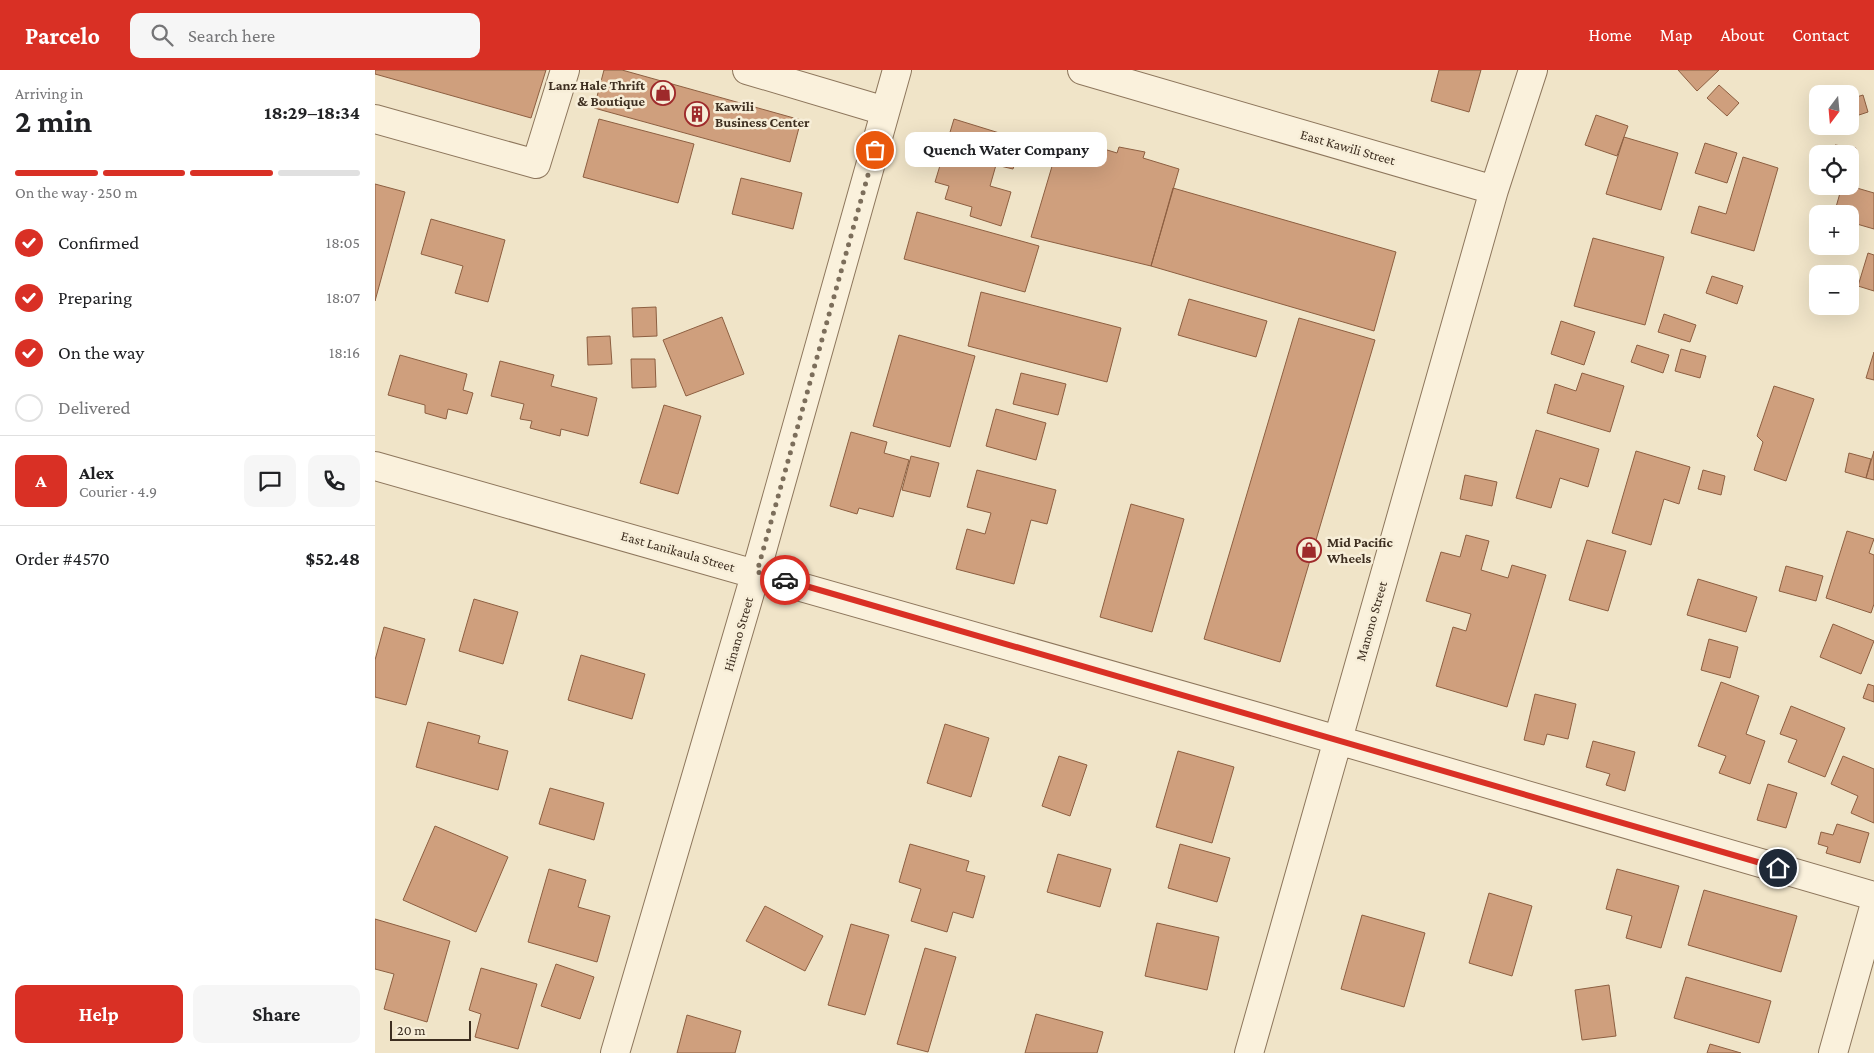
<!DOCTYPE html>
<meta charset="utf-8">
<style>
:root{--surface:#fff;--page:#f6f6f6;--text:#202124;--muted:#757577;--line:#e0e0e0;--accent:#d93025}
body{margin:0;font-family:"Crimson Pro",serif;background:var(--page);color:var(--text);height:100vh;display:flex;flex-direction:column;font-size:19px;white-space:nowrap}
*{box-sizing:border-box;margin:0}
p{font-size:16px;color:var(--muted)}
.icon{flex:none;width:28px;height:28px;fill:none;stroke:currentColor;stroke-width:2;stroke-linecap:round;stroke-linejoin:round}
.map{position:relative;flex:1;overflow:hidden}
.side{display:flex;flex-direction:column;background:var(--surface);width:375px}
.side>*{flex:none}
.needle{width:32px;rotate:196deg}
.fabs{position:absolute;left:1434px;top:15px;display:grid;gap:10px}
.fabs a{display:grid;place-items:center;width:50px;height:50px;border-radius:10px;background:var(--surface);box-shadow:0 5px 20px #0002;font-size:25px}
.scale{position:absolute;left:15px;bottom:12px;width:81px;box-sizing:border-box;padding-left:5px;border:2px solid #3d2e20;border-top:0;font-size:14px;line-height:18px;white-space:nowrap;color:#3d2e20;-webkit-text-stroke:4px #f7eed8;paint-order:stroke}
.pin{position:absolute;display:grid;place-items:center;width:42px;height:42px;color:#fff;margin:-21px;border:2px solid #fff;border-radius:50%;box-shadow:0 1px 5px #0007}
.courier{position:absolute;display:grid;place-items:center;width:50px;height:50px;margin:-25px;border:4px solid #d93025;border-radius:50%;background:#fff;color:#222;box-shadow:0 1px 6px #0007}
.bubble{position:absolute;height:35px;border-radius:10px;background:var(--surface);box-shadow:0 5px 20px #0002;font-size:16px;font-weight:700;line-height:35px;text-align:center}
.head em{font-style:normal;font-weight:700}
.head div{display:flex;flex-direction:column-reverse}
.head{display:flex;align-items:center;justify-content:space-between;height:85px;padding:0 15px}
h1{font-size:32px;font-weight:700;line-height:38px}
.bar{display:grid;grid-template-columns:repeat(4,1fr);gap:8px 5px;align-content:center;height:60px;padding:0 15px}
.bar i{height:6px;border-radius:4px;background:var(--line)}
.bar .on{background:var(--accent)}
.bar p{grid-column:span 4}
.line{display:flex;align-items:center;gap:12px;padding:0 15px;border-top:1px solid var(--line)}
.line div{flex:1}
.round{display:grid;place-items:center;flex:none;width:52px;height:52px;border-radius:10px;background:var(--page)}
ol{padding:0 15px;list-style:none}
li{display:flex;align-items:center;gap:15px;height:55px}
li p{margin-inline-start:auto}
li .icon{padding:5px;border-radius:50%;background:var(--accent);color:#fff;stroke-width:4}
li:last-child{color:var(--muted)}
li i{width:28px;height:28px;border:2px solid var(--line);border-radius:50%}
.action{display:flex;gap:10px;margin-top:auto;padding:10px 15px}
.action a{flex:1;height:58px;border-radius:10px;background:var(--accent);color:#fff;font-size:20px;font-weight:700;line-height:58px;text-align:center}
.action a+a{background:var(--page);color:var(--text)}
header{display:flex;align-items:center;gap:30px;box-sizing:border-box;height:70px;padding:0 25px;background:var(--accent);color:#fff}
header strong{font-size:24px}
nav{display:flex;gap:28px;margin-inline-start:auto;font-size:18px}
.search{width:350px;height:45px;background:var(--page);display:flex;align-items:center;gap:12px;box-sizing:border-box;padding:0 18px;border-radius:10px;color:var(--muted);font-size:19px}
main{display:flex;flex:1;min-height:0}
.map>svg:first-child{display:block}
</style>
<header>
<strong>Parcelo</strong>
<div class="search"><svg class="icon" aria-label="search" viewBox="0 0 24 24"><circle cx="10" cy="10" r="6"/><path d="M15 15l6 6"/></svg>Search here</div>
<nav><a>Home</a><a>Map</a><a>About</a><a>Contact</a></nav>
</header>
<main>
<section class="side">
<div class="head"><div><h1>2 min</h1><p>Arriving in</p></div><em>18:29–18:34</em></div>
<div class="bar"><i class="on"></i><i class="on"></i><i class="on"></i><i></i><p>On the way · 250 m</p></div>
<ol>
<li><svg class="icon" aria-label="check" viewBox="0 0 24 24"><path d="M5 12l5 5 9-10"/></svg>Confirmed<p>18:05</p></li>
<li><svg class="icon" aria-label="check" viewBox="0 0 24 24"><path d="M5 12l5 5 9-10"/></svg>Preparing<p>18:07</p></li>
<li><svg class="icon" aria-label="check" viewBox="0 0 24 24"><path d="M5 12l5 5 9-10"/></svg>On the way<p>18:16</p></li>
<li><i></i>Delivered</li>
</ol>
<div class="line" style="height:90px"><b class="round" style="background:var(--accent);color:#fff">A</b><div><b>Alex</b><p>Courier · 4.9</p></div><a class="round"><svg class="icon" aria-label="chat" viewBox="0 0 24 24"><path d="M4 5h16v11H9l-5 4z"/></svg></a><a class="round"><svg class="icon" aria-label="phone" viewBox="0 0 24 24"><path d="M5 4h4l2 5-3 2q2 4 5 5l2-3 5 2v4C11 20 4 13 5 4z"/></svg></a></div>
<div class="line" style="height:65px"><div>Order #4570</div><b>$52.48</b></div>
<div class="action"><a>Help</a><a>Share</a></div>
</section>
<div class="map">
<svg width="1499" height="983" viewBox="0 0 1499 983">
<rect width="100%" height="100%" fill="#f0e4c8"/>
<path fill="#cf9f7d" stroke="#8d5f41" d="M0 0H171L156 48 0 4Z
M229 0H247L426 50 415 92 219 38Z
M1064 0H1106L1094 42 1056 31Z
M1303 0H1344L1322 21Z
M1344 15 1364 33 1352 46 1332 28Z
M1488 25 1493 42 1475 48V29Z
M1221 45 1253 56 1242 86 1210 75Z
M224 49 319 74 303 133 208 107Z
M579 49 647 70 638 99 621 95 615 116 636 122 626 156 595 146 597 137 570 129 574 116 560 112Z
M686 66 742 83 744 77 770 82 768 88 804 99 776 196 656 167Z
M1249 67 1303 83 1286 140 1231 124Z
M1330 73 1362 83 1352 113 1320 103Z
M1460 75 1481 78 1478 103H1475V84H1459Z
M1368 87 1403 98 1379 181 1316 163 1324 136 1351 144Z
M366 108 427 123 418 159 357 144Z
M0 114 30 122 0 231Z
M1467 116H1475L1499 123V159L1475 152V144H1459Z
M798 118 1021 182 999 261 776 196Z
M542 142 664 176 650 222 529 189Z
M56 149 130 170 113 232 80 223 88 196 46 184Z
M1218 168 1289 187 1270 255 1199 236Z
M1493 183 1499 185V221L1483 216Z
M1337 206 1368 216 1362 234 1331 223Z
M606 222 746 258 732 312 593 276Z
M814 229 892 251 881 287 803 265Z
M281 237 282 266 258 267 257 238Z
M1289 244 1321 255 1315 272 1283 262Z
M347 247 369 304 311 326 288 270Z
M924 248 1000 270 905 592 829 569Z
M1186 251 1220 262 1209 295 1176 284Z
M524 265 600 286 575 377 498 356Z
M235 266 237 294 213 295 212 267Z
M1262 275 1294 285 1288 303 1256 292Z
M1306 279 1331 286 1325 308 1300 301Z
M1499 282V310L1491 308Z
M25 285 92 304 88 320 98 323 92 344 73 339 71 349 50 343V335L13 325Z
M256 289H280L281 317 257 318Z
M125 291 179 305 176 316 222 328 213 366 186 359 185 366 155 358 157 351 145 349 149 334 116 326Z
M646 303 691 314 683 345 638 334Z
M1207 303 1249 316 1235 362 1172 343 1180 314 1201 321Z
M1399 316 1439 329 1411 411 1379 400 1388 372 1382 366Z
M289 335 326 346 303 424 265 413Z
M621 339 671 353 661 390 611 376Z
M1161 360 1224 379 1213 417 1185 408 1176 438 1141 428Z
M476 362 512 372 509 383 534 390 518 447 484 438 482 444 455 436Z
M1261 381 1315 397 1304 434 1289 429 1276 475 1237 463Z
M1499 381V410L1491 408Z
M1474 383 1496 389 1491 408 1470 402Z
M536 386 564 393 555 427 527 420Z
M602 400 681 420 672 454 656 450 639 514 581 499 592 459 610 464 616 443 592 437Z
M1328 400 1350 406 1346 425 1323 419Z
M1090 405 1122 412 1117 436 1085 429Z
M756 434 809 449 777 562 725 547Z
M1472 461 1499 469 1494 483 1499 485V534L1496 543 1451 528Z
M1091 465 1114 471 1106 500 1133 508 1137 495 1171 505 1132 637 1061 616 1078 557 1091 561 1096 544 1051 531 1066 482 1085 487Z
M1212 470 1251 481 1233 541 1194 530Z
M1411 496 1448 506 1441 531 1404 521Z
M1323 509 1382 527 1371 562 1312 545Z
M99 529 143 542 128 594 84 581Z
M1458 554 1499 571 1486 604 1445 587Z
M9 557 50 569 31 635 0 627V590Z
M1334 569 1363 577 1355 608 1326 600Z
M206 585 270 604 257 649 193 630Z
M1346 612 1384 626 1371 664 1390 671 1375 714 1344 703 1351 686 1323 676Z
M1493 614 1499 616V632L1488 628Z
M1160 624 1201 634 1193 669 1172 664 1169 675 1149 670Z
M1416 636 1470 658 1450 707 1413 692 1422 670 1405 664Z
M53 652 105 666 103 673 133 681 123 720 41 697Z
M570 654 614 668 596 727 552 713Z
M1218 671 1260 682 1250 721 1231 715 1235 704 1211 697Z
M803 681 859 697 837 773 781 757Z
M684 686 712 695 695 746 667 736Z
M1468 686 1499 699V753L1476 743 1483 726 1456 714Z
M1393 714 1422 723 1411 758 1382 750Z
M175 718 229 733 219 770 164 754Z
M1462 754 1494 763 1485 793 1451 783 1453 777 1443 774 1446 762 1458 765Z
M60 756 133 787 101 862 28 830Z
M535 774 594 791 591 801 610 806 598 848 578 842 572 862 536 851 546 819 524 812Z
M805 774 855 788 842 832 793 818Z
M683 784 736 799 725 837 672 822Z
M174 799 211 810 203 837 235 846 222 892 153 872Z
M1242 799 1304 816 1286 878 1251 868 1257 846 1231 839Z
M1329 820 1422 846 1406 902 1313 875Z
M1114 823 1157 836 1137 906 1094 893Z
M390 836 448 866 430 901 371 871Z
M987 845 1050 863 1029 937 966 919Z
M0 849 75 871 52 952 9 939 19 904 0 899Z
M782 853 844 867 832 920 770 906Z
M476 854 514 865 490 945 453 935Z
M550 878 581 887 553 982 522 974Z
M181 894 219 907 205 949 166 936Z
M106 898 162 914 143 979 100 967 106 944 94 940Z
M1311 907 1396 931 1384 973 1299 948Z
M1234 915 1241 966 1207 970 1200 920Z
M661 944 728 962 722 983H650Z
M312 945 366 961 360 983H302Z
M1335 974 1366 983H1332Z"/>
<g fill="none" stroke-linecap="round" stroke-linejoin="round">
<defs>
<path id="minor" d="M372 0 510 41
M707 0 1119 120
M0 49 161 94 190 0
M0 396C501 536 1000 680 1499 826
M240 983 381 502 522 0
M874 983 1119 120 1158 0
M1458 983 1499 837"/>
</defs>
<use href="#minor" stroke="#8d765c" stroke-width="30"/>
<use href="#minor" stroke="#faf1dc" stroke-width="28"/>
</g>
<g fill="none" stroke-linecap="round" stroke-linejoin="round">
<path stroke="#7c6e5b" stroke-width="5" stroke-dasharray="0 9" d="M410 510 382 502 500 80"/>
<path stroke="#d93025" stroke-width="6" d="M410 510 1403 798"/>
</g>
<defs>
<symbol id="shop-ring" viewBox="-11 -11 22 22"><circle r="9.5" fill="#f7eed8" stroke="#9e2a2b" stroke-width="1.5"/><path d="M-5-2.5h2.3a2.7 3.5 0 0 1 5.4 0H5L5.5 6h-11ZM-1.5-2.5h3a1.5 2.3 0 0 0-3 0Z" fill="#9e2a2b"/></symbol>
<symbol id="building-ring" viewBox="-11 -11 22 22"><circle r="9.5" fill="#f7eed8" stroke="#9e2a2b" stroke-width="1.5"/><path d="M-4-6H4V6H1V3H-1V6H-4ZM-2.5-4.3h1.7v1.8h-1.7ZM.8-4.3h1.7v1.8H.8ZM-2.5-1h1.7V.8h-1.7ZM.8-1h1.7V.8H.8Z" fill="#9e2a2b"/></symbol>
</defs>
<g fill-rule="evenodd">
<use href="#shop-ring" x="274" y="9" width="28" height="28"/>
<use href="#building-ring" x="308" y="30" width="28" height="28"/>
<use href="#shop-ring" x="920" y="466" width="28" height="28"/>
</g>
<g text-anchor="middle" stroke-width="5" stroke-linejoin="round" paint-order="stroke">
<g font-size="14" font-weight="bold" fill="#3d2e20" stroke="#f7eed8" text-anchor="start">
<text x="270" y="20" text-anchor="end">Lanz Hale Thrift<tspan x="270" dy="16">&amp; Boutique</tspan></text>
<text x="340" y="41">Kawili<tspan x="340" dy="16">Business Center</tspan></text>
<text x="952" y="477">Mid Pacific<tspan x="952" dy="16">Wheels</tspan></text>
</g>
<g font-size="14" fill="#3d2e20" stroke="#f7eed8">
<text transform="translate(973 77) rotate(16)" y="5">East Kawili Street</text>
<text transform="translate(303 481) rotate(16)" y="5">East Lanikaula Street</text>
<text transform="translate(996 551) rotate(-74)" y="5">Manono Street</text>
<text transform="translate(363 564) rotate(-74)" y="5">Hinano Street</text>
</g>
</g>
</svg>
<div class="fabs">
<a><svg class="needle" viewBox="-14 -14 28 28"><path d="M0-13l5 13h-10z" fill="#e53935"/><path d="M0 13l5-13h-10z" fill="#757577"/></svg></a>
<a><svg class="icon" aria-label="locate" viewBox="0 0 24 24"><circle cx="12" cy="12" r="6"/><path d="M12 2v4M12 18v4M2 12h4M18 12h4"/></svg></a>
<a>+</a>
<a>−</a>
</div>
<div class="scale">20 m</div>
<div class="pin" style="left:500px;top:80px;background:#ea580c"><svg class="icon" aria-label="bag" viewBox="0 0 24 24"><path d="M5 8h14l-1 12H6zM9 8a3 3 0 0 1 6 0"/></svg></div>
<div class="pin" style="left:1403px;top:798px;background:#1f2937"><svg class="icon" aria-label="home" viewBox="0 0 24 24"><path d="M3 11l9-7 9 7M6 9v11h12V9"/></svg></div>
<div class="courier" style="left:410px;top:510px"><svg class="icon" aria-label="car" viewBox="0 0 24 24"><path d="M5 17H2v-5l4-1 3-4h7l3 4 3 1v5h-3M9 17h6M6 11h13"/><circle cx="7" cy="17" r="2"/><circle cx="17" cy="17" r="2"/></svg></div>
<div class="bubble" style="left:530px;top:62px;width:202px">Quench Water Company</div>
</div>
</main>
